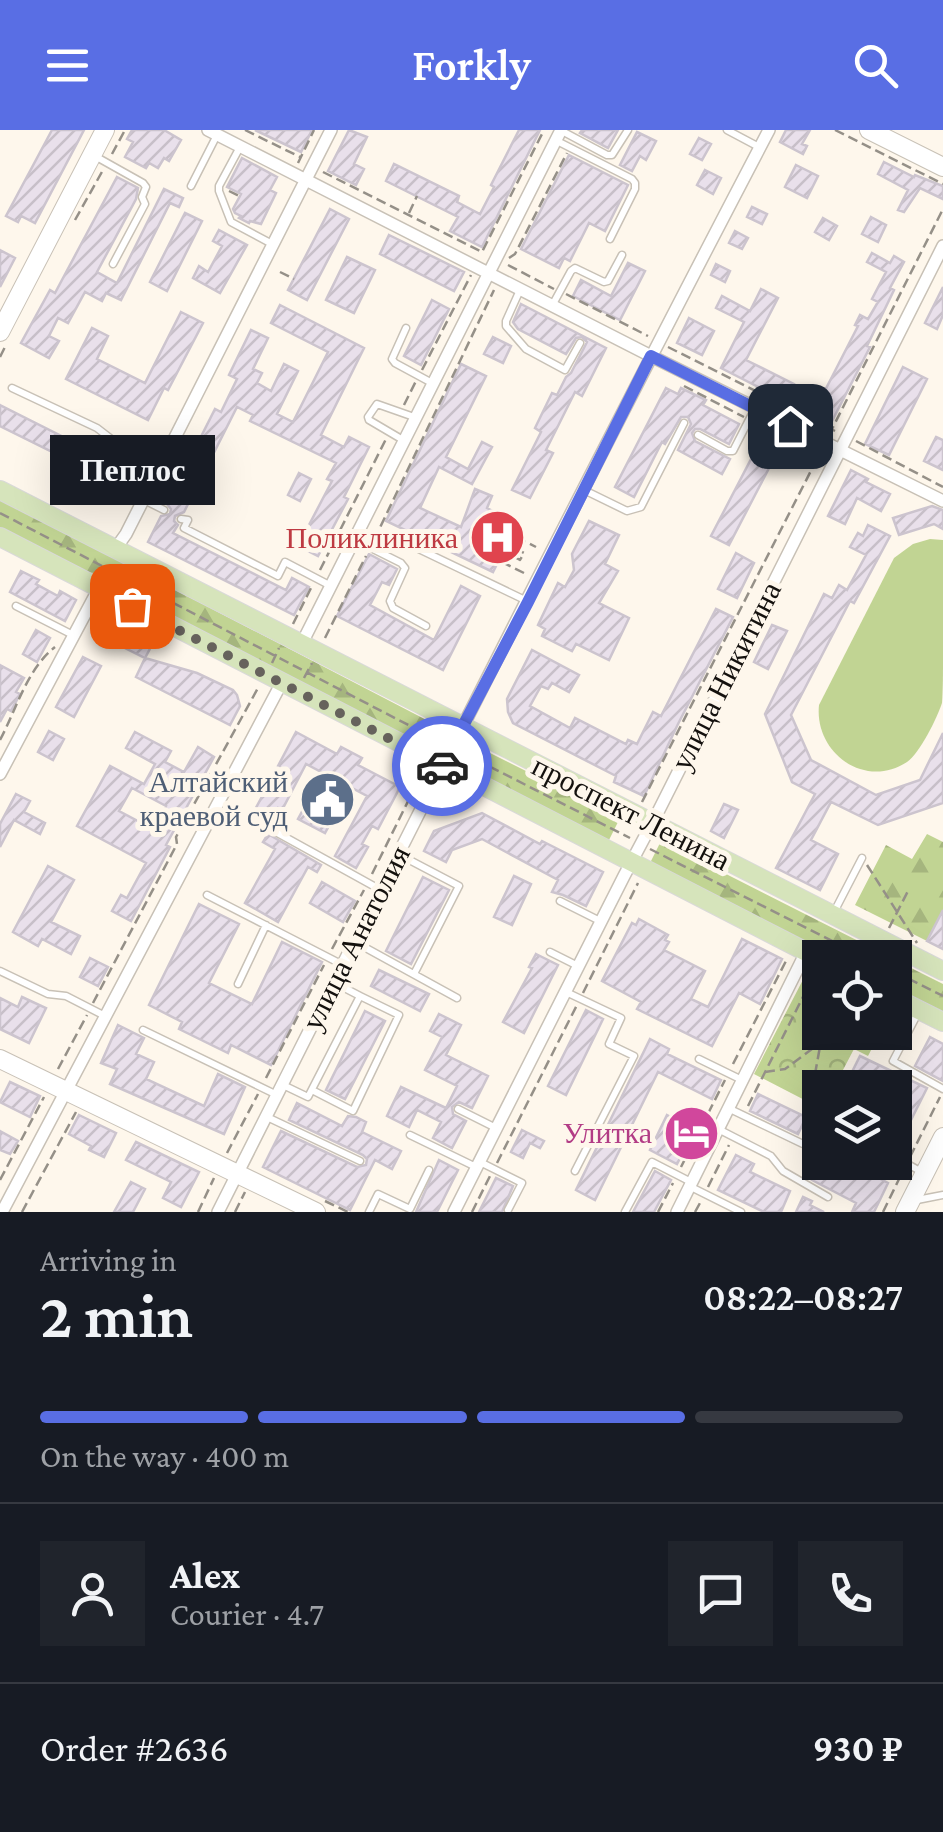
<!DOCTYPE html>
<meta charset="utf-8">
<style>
:root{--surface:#171b24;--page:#20242c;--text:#f1f3f6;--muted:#9ea1a6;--line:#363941;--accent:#596ee4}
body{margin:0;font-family:"Crimson Pro",serif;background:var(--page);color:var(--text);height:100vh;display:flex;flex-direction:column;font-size:38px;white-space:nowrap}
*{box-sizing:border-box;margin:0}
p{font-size:32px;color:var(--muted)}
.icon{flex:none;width:55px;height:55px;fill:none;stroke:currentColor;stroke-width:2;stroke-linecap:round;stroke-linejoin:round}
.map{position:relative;height:1082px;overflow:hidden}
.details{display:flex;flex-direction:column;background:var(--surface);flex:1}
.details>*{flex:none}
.buttons{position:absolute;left:802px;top:810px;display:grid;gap:20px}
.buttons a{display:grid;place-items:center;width:110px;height:110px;border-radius:0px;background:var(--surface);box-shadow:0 10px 40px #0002;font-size:50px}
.pin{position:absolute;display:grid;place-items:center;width:85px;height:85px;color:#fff;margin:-42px;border-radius:20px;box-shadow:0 5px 15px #0006}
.courier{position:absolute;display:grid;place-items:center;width:100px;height:100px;margin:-50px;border:8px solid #596ee4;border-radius:50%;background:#fff;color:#222;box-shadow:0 2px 12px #0007}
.bubble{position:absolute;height:70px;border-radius:0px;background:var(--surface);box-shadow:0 10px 40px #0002;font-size:32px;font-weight:600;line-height:70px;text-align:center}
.head em{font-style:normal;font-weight:600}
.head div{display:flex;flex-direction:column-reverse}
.head{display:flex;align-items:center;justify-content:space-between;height:170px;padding:0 40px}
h1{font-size:65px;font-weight:600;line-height:75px}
.bar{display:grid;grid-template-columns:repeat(4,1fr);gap:15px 10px;align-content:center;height:120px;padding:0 40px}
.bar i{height:12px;border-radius:8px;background:var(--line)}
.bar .on{background:var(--accent)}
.bar p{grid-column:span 4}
.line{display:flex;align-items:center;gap:25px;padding:0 40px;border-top:2px solid var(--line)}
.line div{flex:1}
.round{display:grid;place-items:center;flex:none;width:105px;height:105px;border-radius:0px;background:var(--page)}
header{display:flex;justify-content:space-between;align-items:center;height:130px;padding:0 40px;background:var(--accent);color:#fff;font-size:45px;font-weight:600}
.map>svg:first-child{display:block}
</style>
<header><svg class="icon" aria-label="menu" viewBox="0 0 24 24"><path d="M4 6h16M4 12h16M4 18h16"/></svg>Forkly<svg class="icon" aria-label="search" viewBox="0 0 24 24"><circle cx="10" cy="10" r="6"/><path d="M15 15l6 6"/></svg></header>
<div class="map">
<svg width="943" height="1082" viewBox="0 0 943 1082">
<defs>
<pattern id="forest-firs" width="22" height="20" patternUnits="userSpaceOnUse" patternTransform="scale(2.5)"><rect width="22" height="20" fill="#c1d493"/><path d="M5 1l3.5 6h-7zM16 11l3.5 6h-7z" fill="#a5b57e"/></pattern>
<pattern id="park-crowns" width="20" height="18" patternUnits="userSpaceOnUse" patternTransform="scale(2.5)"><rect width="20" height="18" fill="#c1d493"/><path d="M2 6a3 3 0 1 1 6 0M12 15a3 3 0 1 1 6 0" fill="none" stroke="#a5b57e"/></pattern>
<pattern id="building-hatch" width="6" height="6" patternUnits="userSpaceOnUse" patternTransform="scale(2.5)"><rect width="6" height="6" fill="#e9e0eb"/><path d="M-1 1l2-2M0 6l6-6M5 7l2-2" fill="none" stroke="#c7bfc8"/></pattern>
</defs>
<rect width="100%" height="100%" fill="#fef7ec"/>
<path fill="url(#forest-firs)" d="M0 369 440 597 427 621 0 399Z
M480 618 620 688 607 714 467 643Z
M927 704 943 712V780L927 811 855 775 886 715 912 729Z
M661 711 890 827H837L650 733Z
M895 830 943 854V882L895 857Z"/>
<path fill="url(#park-crowns)" d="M807 842 820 849V902L880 903 868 926 854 919 834 957 820 958V978L754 944Z"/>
<path fill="#c1d493" d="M930 409 943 410C943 449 943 487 943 526 943 540 943 559 942 573 937 588 920 623 907 632 864 660 814 622 819 575L894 428 913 414Z"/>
<path fill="url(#building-hatch)" stroke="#ccc4ce" stroke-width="2.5" fill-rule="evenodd" d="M52 0H84L35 93 21 86 18 92 6 86Z
M132 0H164L181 10 169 31 164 28 158 38 149 33 146 38 125 27 133 12 127 9Z
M255 0H312L301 22Z
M349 0 367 7 354 34 364 39 356 55 328 41Z
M519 0H540L482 117 450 101 458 87 386 51 394 34 459 66 457 72 480 84 494 57 491 55Z
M582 0H618L608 18 580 3Z
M786 0H810L802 14 807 16 803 24 780 12Z
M637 2 656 11 646 30 640 26 632 41 620 35Z
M699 8 711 14 702 30 690 24Z
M569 25 628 55 605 101 589 93 570 131 564 128 559 138 521 119Z
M242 28 277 47 270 60 276 63 261 94 250 91 249 93 239 88 241 86 235 83 233 79 241 64 227 57Z
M884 32 914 47 915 45 943 56V69L920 58 904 82 898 80 908 60 878 44Z
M796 35 818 46 807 68 785 57Z
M705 40 721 48 713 64 697 55Z
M117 47 138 58 136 69 97 142 117 153 164 59 183 68 179 77 170 73 121 170 106 163 102 171 85 162 68 193 58 188 49 206 59 211 49 228 21 213 50 160 55 163Z
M752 77 767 84 762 94 747 87Z
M330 79 349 89 307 170 288 160Z
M185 83 202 91 167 161 150 152Z
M871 87 886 95 878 112 862 104Z
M823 88 837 96 829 110 815 102Z
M219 100 247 115 220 163 193 148 199 136 208 142 222 116 213 111Z
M735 101 748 108 742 119 729 113Z
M389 105 464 142 454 161 380 124Z
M0 120 15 128 0 157Z
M872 123 890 133 894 126 904 132 890 158 894 160 867 216 870 217 831 293 813 284 858 196 855 195 860 185 868 189 878 172 872 169 886 142 867 132Z
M347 127 375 140 354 183 326 170Z
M628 133 645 141 620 190 573 166 581 150 611 166Z
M716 134 730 141 725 152 711 145Z
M943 157V185L937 199 925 193Z
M761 159 778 168 746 230 794 254 786 271 721 238 744 192 716 178 722 166 750 181Z
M432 170 449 179 421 235 404 226Z
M521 174 606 218 582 266 575 262 546 320 553 323 530 368 512 360 541 302 535 298 552 263 557 265 566 247 571 243 587 212 582 207 576 208 566 224 518 199 513 192Z
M280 175 364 218 321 305 344 317 349 307 369 317 344 367 348 369 318 426 298 416 332 351 327 349 336 333 250 291 253 285 237 277 184 382 175 386 174 391 178 395 173 403 286 460 292 448 309 457 294 485 148 412 161 386 170 384 171 379 167 374 215 279 221 282 237 249 229 245 251 200 268 208 253 239 262 243 257 253 271 261 284 234 298 241 277 284 293 292 328 222 271 193Z
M181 182 203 193 168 260 164 258 148 290 66 249 92 198 108 206 97 229 145 253Z
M689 188 714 201 702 225 677 213Z
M493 207 511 216 503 233 484 224Z
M461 234 486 246 446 327 468 339 482 312 492 317 472 354 439 337 420 378 461 397 475 359 492 366 487 378 517 394 493 442 386 391Z
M903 237 927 249 889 325 865 314Z
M666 258 678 264 681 258 706 270 703 275 739 294 729 314 700 299H695L692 303 695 311 730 329 722 344 678 320 691 294 688 287H681L665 314 662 312 634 367 615 357Z
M0 275 123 337 115 353 0 296Z
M936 307 943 310V340L924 331Z
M762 308 780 317 729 415 711 406Z
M851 340 868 349 866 352 890 364 881 381 857 368 845 394 828 386Z
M299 343 311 349 300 371 288 365Z
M932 376 943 380V399L934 394 899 405 893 388Z
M589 391 619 405 605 434 618 441 599 473 629 488 609 530 576 514 572 521 542 506 545 499 538 495 558 453 565 457 574 440 572 424Z
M868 395 890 406 854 473 850 471 791 585 811 630 876 665 920 650 943 603V673L878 695 831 672 811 710 838 724 820 760 776 738 815 664 792 652 765 584 824 464 832 468 839 455 847 460 866 425 850 417 858 403 863 406Z
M736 423 754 433 737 468 718 459Z
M369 424 397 439 389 455 382 452 370 475 434 510 461 456 480 466 443 540 337 486Z
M21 441 39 450 36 454 58 466 60 461 76 470 65 491 10 462Z
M716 479 733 487 678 594 644 666 614 652 616 646 513 593 508 582 507 569 532 520 579 545 569 562 552 553 548 559 541 556 530 576 570 598 575 588 626 614 628 610 637 614 653 582 661 586Z
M106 487 154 511 145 528 97 504Z
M772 495 787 501 768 539 754 532Z
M36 500 50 508 37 532 23 524Z
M83 527 101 536 74 587 56 577Z
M145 528 197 543 233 560 237 565 240 576 230 595 136 547Z
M0 535 24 548 16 562 20 564 11 581 7 579 0 592Z
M49 601 64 609 53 630 38 622Z
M135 602 171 621 165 632 184 642 198 617 214 627 166 715 170 717 131 791 112 781 121 765 127 768 146 733 77 696 110 636 144 654 155 634 126 618ZM132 658 166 676 153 699 119 681Z
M296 602 337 624 341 617 362 628 358 635 400 657 378 699 372 696 362 714 368 717 356 738 335 726 367 666 350 657 325 703 298 689 323 643 306 634 282 680 278 678 269 694 252 685 270 652 274 654 283 639 278 636Z
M16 664 30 671 24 682 45 693 40 704 14 690 0 717V694Z
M724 674 738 680 724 708 711 701Z
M482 683 540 714 542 711 603 742 586 776 563 765 552 762 558 750 482 709 452 720 446 732 424 721 434 701Z
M268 704 321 735 317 742 308 737 278 792 245 773 275 719 263 712Z
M48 736 74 750 51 792 80 806 71 824 42 809 38 816 13 802Z
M514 746 531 754 512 795 494 787Z
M423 747 449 760 411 834 386 821Z
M322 752 355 771 343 792 310 773Z
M199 774 239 794 209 853 252 874 282 812 322 832 271 935 231 915 228 923 179 899 182 892 149 875Z
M943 780V819L927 811Z
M639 789 668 805 665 810 669 812 664 820 705 841 691 869 708 877 742 809 782 829 760 874 739 863 712 916 637 879 641 872 602 851 632 793 636 795Z
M536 824 558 835 524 903 503 892 532 838 529 837Z
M90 828 108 837 98 856 80 847Z
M379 840 429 864 420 881 371 856Z
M22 867 46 878 29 913 0 899V868L18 877Z
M586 880 603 889 566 965 548 956Z
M365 881 385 891 345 969 326 960Z
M439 884 461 895 446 925 488 946 472 978 459 972 452 977 453 984 466 991 452 1018 433 1008 441 992 417 980 409 997 387 986 401 957 446 978 457 956 425 940 442 907 430 901Z
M118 895 144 908 136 924 154 932 146 949 204 976 218 944 245 957 224 1004 110 954 117 939 101 933Z
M930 907 943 914V951L915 936Z
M650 909 669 919 667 924 721 950 712 969 658 942 595 1070 576 1060Z
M860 926 927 958 896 1020 895 958H868L849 948Z
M10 952 40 966 30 987 0 972Z
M758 964 806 987 798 1004 750 981Z
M297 973 342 996 348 986 356 987 366 992 362 1002 401 1021 392 1039 375 1030 350 1080 263 1037 281 1001 357 1037 366 1035 367 1029 363 1025 289 990Z
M79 985 116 1003 104 1027 89 1020 91 1016 69 1004Z
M667 985 681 992 688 986 695 990V999L677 1034 650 1020Z
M522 1000 544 1011 540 1018 530 1013 523 1028 511 1022Z
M0 1001 18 1011 10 1024 0 1020Z
M136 1012 199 1042 181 1077 163 1068 171 1052 126 1030Z
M736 1025 754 1034 750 1042 790 1061 781 1082H764L718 1060Z
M439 1030 458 1040 437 1082H416Z
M821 1032H849L888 1053 874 1082H852L856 1073 812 1050Z
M655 1041 671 1050 654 1082H633Z
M496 1048 513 1056 502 1082H479Z
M131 1052 145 1059 133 1082H114Z
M803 1067 812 1071 810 1075 824 1082H796Z"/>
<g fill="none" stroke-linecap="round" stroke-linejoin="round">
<defs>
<path id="lane" d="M727 0 759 17
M562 1 607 25H612L628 0
M557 11 632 49 635 53V59L610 109
M240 17 219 56V61L231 92 274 115
M93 25 143 53 146 57 142 67 145 74 113 134
M191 56 217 5
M520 160 506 191V196L526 219 565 240 580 213
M553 174 571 141 575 138 604 152 608 151 622 125
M406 198 392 229 395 233 432 253
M12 258 97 298 132 325 159 337
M698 305 727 321H733L755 278
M403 310 369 290 368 287 377 274 414 287
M584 360 627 381 641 377 684 293
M144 370 164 380
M181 389 188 390 184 398 278 446 285 432 331 456
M355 410 401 433 405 438 390 471 393 478 426 496
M400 410 527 471
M16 476 73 505
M274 701 379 759
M398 724 459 756 414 844
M207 765 341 834
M560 771 600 791
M833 784 862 728
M355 812 457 868
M550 822 578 836
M0 841 48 864 66 866 105 886
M238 854 266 795
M566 862 621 888 609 914 634 926 575 1041
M919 881 893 931 943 959
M143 900 275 964
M699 929 742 950
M283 955 308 967 360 866 333 852
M312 960 353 981 399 885 360 866
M458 979 496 998
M730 979 803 1014
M267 987 360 1031
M720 1000 771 1026 783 1041 828 1067
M410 1005 476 1037
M895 1027 920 1041
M480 1032 522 1053 508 1080
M691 1057 741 1082
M917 1070 943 1065
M369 1082 378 1064 410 1079 429 1040
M625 1082 652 1032 693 1053"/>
<path id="street" d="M208 0 651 226 943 371
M116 418 126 404 331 0
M301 515 561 0
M0 644 99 458
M2 1082 281 554
M218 1082C400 721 581 359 769 0
M454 1082 624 746 659 680 943 116
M677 1082 806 822"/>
<path id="secondary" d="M869 0 943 37
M0 202 105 0
M0 929 316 1082
M905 1082 943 1007"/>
<path id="primary" d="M0 360 943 841
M0 407 820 829
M895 868 943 892"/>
</defs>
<use href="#lane" stroke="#c8c1b6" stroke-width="9"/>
<use href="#street" stroke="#c8c1b6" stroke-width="14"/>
<use href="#secondary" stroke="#c8c1b6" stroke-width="20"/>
<use href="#primary" stroke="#d9d9d8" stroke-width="20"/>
<path stroke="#959088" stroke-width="2.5" stroke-dasharray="10 5" stroke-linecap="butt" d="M245 0 300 27
M835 0 943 54
M112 24 125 0
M298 33 314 0
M323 42 482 122 544 0
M229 61 241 67
M409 83 417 66
M75 90 103 40
M509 128 515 124 567 23
M508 135 554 159
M280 142 294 149
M566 164 648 206
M668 217 835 301
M0 227 6 215
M422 240 471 145
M684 256 744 287
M404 275 416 251
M829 305 943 79
M856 311 943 357
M0 383 443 613
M374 410 494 160
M515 418 524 423 520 430 511 425Z
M505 432 518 408
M320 440 386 309
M524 443 500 431 513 405 536 417
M293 494 312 456
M325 508 366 426
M272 533 279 518
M304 548 312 533
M0 610C16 580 27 539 55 517
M436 616 442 604
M463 623 630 708
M466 631 473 617
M642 672 819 325 755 293
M650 719 866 828
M867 735 917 813
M372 744 422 643
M889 798 908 761
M332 819 364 760
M895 842 943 866
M815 845 820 860
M583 863 638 753
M93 873 177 714 176 707 258 558
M733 934 787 829
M58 939 87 885
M765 942 785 939 835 902
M815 944 821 911 820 895
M266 948 324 835
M748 976 815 843
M227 1023 258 964
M910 1027 940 967
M497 1033 577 875
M681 1037 725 950
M0 1050 44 967
M708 1057 729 1015
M325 1071 348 1082
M22 1082 76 982
M198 1082 214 1048
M235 1082 245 1062
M472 1082 491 1044
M658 1082 673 1053
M695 1082 700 1073
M883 1082 902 1043"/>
<use href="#lane" stroke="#fff" stroke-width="6"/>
<use href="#street" stroke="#fff" stroke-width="11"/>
<use href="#secondary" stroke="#fff" stroke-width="18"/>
<use href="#primary" stroke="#d6e4bb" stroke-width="18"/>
</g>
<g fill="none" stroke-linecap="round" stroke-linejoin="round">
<path stroke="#66625c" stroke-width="10" stroke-dasharray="0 18" d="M132 476 442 636"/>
<path stroke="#596ee4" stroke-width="12" d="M442 636 528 472 651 226 790 296"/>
</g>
<defs>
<symbol id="hospital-disc" viewBox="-11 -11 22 22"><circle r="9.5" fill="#e0444e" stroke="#fef7ec"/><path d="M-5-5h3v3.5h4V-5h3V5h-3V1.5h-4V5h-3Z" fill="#fff"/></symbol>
<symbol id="civic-disc" viewBox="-11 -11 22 22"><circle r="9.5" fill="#5c6f8a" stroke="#fef7ec"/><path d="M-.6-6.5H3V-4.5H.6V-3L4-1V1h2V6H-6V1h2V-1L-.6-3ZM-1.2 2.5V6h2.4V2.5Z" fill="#fff"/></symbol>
<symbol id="hotel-disc" viewBox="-11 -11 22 22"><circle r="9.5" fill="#d1479c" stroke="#fef7ec"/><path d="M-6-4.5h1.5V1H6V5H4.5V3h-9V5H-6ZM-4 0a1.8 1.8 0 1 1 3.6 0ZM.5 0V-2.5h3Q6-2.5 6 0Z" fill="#fff"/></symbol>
</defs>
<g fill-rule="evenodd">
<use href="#hospital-disc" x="466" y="376" width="63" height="63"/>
<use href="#civic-disc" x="296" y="638" width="63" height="63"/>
<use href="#hotel-disc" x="660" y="972" width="63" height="63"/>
</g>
<g text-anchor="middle" stroke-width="10" stroke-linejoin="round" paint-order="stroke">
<g font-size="30" fill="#be3a42" stroke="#fef7ec" text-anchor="end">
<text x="458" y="418">Поликлиника</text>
</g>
<g font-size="30" fill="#14110e" stroke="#fef7ec">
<text transform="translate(726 546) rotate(-63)" y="10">улица Никитина</text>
<text transform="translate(631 683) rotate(27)" y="10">проспект Ленина</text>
<text transform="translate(356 808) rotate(-63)" y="10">улица Анатолия</text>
</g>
<g font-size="30" fill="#4e5e75" stroke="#fef7ec" text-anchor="end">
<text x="288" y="662">Алтайский<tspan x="288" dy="34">краевой суд</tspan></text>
</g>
<g font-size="30" fill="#b23c85" stroke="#fef7ec" text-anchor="end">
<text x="652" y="1013">Улитка</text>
</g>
</g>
</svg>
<div class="buttons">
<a><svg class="icon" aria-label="locate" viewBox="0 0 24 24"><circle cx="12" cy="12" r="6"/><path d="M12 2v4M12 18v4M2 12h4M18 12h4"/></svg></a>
<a><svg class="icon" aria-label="layers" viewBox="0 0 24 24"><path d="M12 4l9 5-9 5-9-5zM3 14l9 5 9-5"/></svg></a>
</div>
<div class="pin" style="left:132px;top:476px;background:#ea580c"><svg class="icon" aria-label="bag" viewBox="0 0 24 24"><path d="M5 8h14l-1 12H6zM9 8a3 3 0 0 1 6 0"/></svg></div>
<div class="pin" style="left:790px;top:296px;background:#1f2937"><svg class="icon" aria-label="home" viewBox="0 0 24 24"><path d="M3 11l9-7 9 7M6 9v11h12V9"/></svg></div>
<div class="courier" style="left:442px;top:636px"><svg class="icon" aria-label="car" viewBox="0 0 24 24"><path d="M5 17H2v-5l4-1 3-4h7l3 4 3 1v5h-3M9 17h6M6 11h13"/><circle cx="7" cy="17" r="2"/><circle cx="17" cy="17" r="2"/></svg></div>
<div class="bubble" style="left:50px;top:305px;width:165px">Пеплос</div>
</div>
<section class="details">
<div class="head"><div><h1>2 min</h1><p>Arriving in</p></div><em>08:22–08:27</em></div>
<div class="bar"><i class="on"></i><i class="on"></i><i class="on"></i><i></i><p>On the way · 400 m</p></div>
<div class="line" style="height:180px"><a class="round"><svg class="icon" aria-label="person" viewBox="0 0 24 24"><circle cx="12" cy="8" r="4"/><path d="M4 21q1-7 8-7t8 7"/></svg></a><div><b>Alex</b><p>Courier · 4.7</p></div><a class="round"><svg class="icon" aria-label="chat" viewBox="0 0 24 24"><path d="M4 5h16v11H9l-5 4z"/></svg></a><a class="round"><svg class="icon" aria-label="phone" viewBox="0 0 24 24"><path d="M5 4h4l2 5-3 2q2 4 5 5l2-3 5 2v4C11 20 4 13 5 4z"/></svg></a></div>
<div class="line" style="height:130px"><div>Order #2636</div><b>930 ₽</b></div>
</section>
